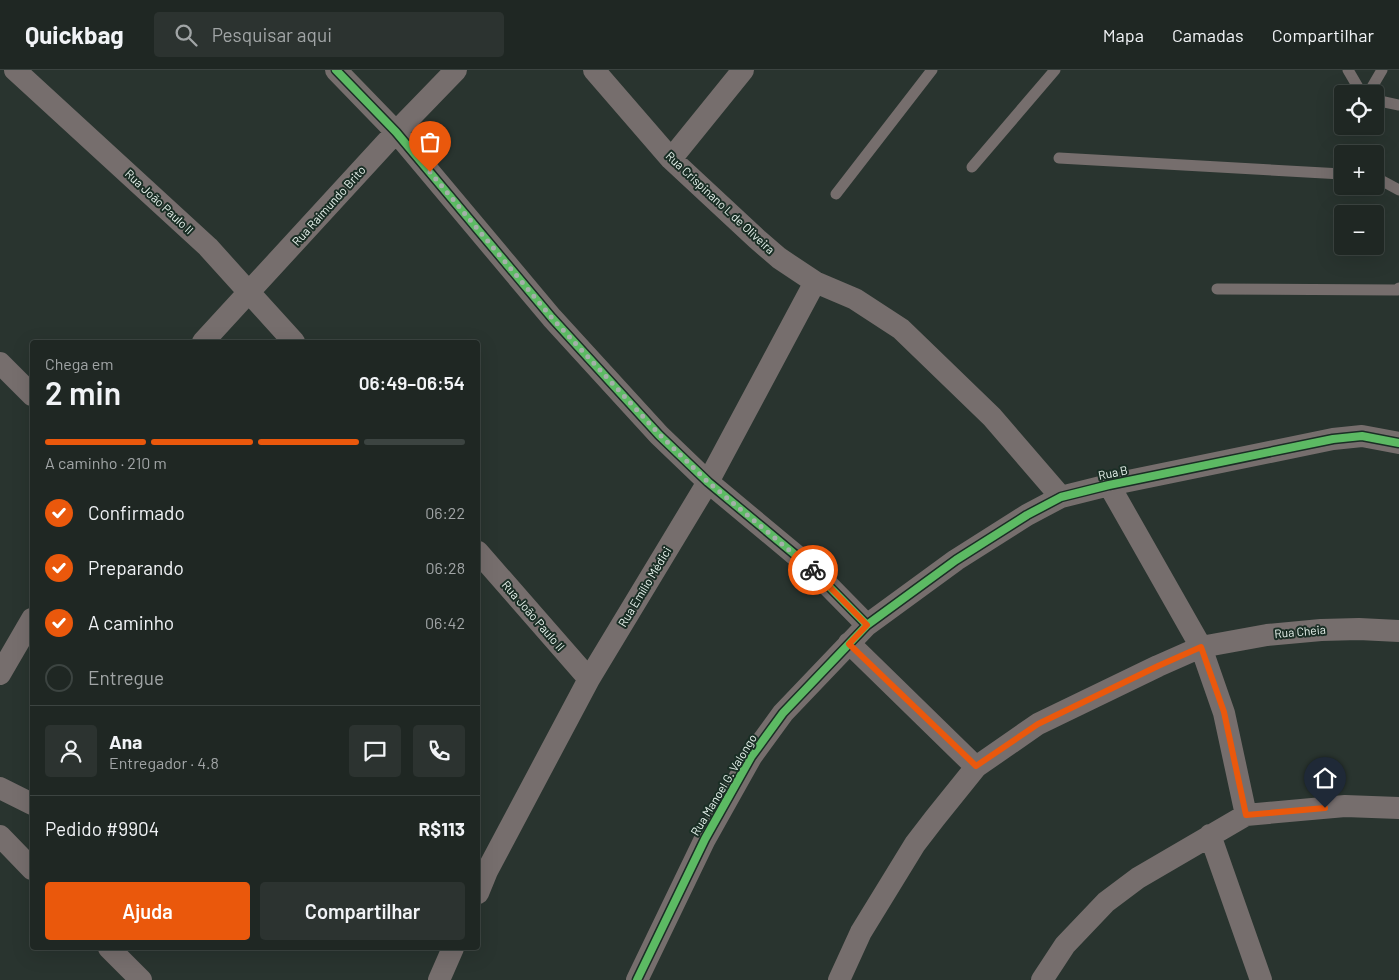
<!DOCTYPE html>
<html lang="pt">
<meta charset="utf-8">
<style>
:root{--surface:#1f2723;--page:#2c3330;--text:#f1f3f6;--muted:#a1a5a6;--line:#3c4441;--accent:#ea580c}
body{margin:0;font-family:Barlow,sans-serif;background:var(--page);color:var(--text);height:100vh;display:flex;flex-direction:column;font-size:19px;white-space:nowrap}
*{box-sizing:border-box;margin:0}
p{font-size:16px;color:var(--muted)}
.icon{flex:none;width:28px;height:28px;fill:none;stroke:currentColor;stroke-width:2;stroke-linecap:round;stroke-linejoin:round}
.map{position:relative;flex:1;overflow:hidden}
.panel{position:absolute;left:30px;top:270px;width:450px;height:610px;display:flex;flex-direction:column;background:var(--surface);border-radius:5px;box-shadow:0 5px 20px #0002,0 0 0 1px var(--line)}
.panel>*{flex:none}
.tools{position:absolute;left:1334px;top:15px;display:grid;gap:10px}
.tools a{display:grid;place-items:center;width:50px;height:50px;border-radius:5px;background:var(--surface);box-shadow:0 5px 20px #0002,0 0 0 1px var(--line);font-size:25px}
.pin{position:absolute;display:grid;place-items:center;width:42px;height:42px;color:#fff;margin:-51px -21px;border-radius:50% 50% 50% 0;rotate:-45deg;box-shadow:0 0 5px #0007}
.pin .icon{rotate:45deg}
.courier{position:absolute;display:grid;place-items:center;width:50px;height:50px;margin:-25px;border:4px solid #ea580c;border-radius:50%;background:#fff;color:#222;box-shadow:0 1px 6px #0007}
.headline em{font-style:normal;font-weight:600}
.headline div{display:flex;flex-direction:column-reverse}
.headline{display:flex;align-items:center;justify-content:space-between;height:85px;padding:0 15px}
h1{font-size:32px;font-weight:600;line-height:38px}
.bar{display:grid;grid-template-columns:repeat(4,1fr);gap:8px 5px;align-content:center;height:60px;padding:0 15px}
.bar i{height:6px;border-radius:4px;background:var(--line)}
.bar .active{background:var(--accent)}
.bar p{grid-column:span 4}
.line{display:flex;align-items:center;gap:12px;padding:0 15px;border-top:1px solid var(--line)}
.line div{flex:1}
.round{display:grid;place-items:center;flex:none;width:52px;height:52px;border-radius:5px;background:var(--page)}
ol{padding:0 15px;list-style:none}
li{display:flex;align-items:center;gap:15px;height:55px}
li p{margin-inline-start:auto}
li .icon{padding:5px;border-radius:50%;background:var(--accent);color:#fff;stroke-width:4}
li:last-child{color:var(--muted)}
li i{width:28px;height:28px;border:2px solid var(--line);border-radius:50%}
.primary-button{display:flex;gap:10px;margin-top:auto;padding:10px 15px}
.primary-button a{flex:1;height:58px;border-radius:5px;background:var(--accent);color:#fff;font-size:20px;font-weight:600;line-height:58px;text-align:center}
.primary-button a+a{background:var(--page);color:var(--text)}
header{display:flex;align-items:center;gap:30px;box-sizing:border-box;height:70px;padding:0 25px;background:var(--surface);border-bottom:1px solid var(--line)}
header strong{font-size:24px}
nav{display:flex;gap:28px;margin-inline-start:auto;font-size:18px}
.search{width:350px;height:45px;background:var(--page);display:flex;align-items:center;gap:12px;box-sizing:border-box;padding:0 18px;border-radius:5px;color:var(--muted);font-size:19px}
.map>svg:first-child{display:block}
</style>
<header>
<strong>Quickbag</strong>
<div class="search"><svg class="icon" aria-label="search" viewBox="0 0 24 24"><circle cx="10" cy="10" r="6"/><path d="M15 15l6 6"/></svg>Pesquisar aqui</div>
<nav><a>Mapa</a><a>Camadas</a><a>Compartilhar</a></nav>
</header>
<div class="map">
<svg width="1399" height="910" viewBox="0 0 1399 910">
<rect width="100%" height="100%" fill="#29342f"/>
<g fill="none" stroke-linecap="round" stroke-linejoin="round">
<path stroke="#766e6d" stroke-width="11" d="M1348 0 1362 24
M1368 24 1382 0
M1375 30 1399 35
M1059 88 1342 104
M972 97 1055 0
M1375 107 1399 120
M836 124 932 0
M1217 219 1397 220 1399 218"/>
<path stroke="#766e6d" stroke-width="22" d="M15 0 208 177 294 272
M336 0 396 62 552 248 659 365 708 412 810 497 867 555
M594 0 671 89 757 169 779 188 815 212 855 229 901 259 992 347 1061 427
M671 89 743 0
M203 272 396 62 456 0
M0 293 32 325
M1109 415 1201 577 1224 643 1246 745
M478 482 589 609
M849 573 976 697
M0 604 32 549
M0 718 32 734
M1210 765 1261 910
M0 766 32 799
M478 823 487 801 589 609 708 412 815 212
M109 878 141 910
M439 910 453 878
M637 910 705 769 751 687 783 643 867 555 956 490 1027 445 1061 427 1109 415 1333 369 1362 366 1399 373
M839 910 861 862 915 774 935 748 976 697 1038 654 1158 596 1201 577 1267 565 1321 560 1359 559 1399 561
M1042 910 1065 875 1106 832 1138 808 1246 745 1345 736 1399 738"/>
<defs>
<path id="cycleway" d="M336 0 396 62 552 248 659 365 708 412 810 497 867 555
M637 910 705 769 751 687 783 643 867 555 956 490 1027 445 1061 427 1109 415 1333 369 1362 366 1399 373"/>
</defs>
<use href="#cycleway" stroke="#1a2e25" stroke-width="11"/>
<use href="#cycleway" stroke="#5cba63" stroke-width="8"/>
</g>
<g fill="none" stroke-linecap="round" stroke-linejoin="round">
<path stroke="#a4b0aa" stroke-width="5" stroke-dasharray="0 9" d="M430 102 552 248 660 365 708 412 813 500"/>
<path stroke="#ea580c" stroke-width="6" d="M813 500 867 555 849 574 976 696 1038 654 1158 596 1201 577 1224 642 1246 745 1325 738"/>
</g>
<g text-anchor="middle" stroke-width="4" stroke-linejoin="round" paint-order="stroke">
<g font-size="12" fill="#e7f3ed" stroke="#1a2e25">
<text transform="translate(159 132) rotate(43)" y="4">Rua João Paulo II</text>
<text transform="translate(720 133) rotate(43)" y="4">Rua Crispinano L de Oliveira</text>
<text transform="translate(329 136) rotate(-48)" y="4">Rua Raimundo Brito</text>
<text transform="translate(1113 403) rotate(-12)" y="4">Rua B</text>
<text transform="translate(645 517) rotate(-59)" y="4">Rua Emílio Médici</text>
<text transform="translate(533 546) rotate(49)" y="4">Rua João Paulo II</text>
<text transform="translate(1300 562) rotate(-5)" y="4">Rua Cheia</text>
<text transform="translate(724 715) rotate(-59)" y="4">Rua Manoel G. Valongo</text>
</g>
</g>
</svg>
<div class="tools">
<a><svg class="icon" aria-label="locate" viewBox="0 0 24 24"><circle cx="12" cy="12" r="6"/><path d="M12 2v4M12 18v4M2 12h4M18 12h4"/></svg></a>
<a>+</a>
<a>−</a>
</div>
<div class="pin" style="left:430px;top:102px;background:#ea580c"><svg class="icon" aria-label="bag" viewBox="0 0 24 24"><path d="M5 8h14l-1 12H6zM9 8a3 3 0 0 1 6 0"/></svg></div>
<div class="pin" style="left:1325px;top:738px;background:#1f2937"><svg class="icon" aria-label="home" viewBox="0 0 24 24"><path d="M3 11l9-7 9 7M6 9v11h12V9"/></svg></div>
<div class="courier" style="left:813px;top:500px"><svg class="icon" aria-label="bike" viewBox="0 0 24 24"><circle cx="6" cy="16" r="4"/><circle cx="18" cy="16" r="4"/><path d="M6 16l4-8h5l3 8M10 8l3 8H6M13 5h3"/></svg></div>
<section class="panel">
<div class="headline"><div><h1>2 min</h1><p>Chega em</p></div><em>06:49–06:54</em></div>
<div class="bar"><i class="active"></i><i class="active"></i><i class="active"></i><i></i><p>A caminho · 210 m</p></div>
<ol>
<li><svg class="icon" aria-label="check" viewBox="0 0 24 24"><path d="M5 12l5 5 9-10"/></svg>Confirmado<p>06:22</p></li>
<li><svg class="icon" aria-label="check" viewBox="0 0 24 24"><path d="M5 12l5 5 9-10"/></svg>Preparando<p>06:28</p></li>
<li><svg class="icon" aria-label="check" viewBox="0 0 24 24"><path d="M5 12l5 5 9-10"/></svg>A caminho<p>06:42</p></li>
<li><i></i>Entregue</li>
</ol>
<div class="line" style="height:90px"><a class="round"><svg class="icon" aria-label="person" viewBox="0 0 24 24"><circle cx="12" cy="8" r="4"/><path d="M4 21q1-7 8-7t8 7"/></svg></a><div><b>Ana</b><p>Entregador · 4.8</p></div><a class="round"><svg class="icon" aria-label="chat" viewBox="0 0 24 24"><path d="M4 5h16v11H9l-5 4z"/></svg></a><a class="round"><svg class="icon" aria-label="phone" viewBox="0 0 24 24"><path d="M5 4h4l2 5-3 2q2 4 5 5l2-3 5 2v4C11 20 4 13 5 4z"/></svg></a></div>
<div class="line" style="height:65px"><div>Pedido #9904</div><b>R$113</b></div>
<div class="primary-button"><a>Ajuda</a><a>Compartilhar</a></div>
</section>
</div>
